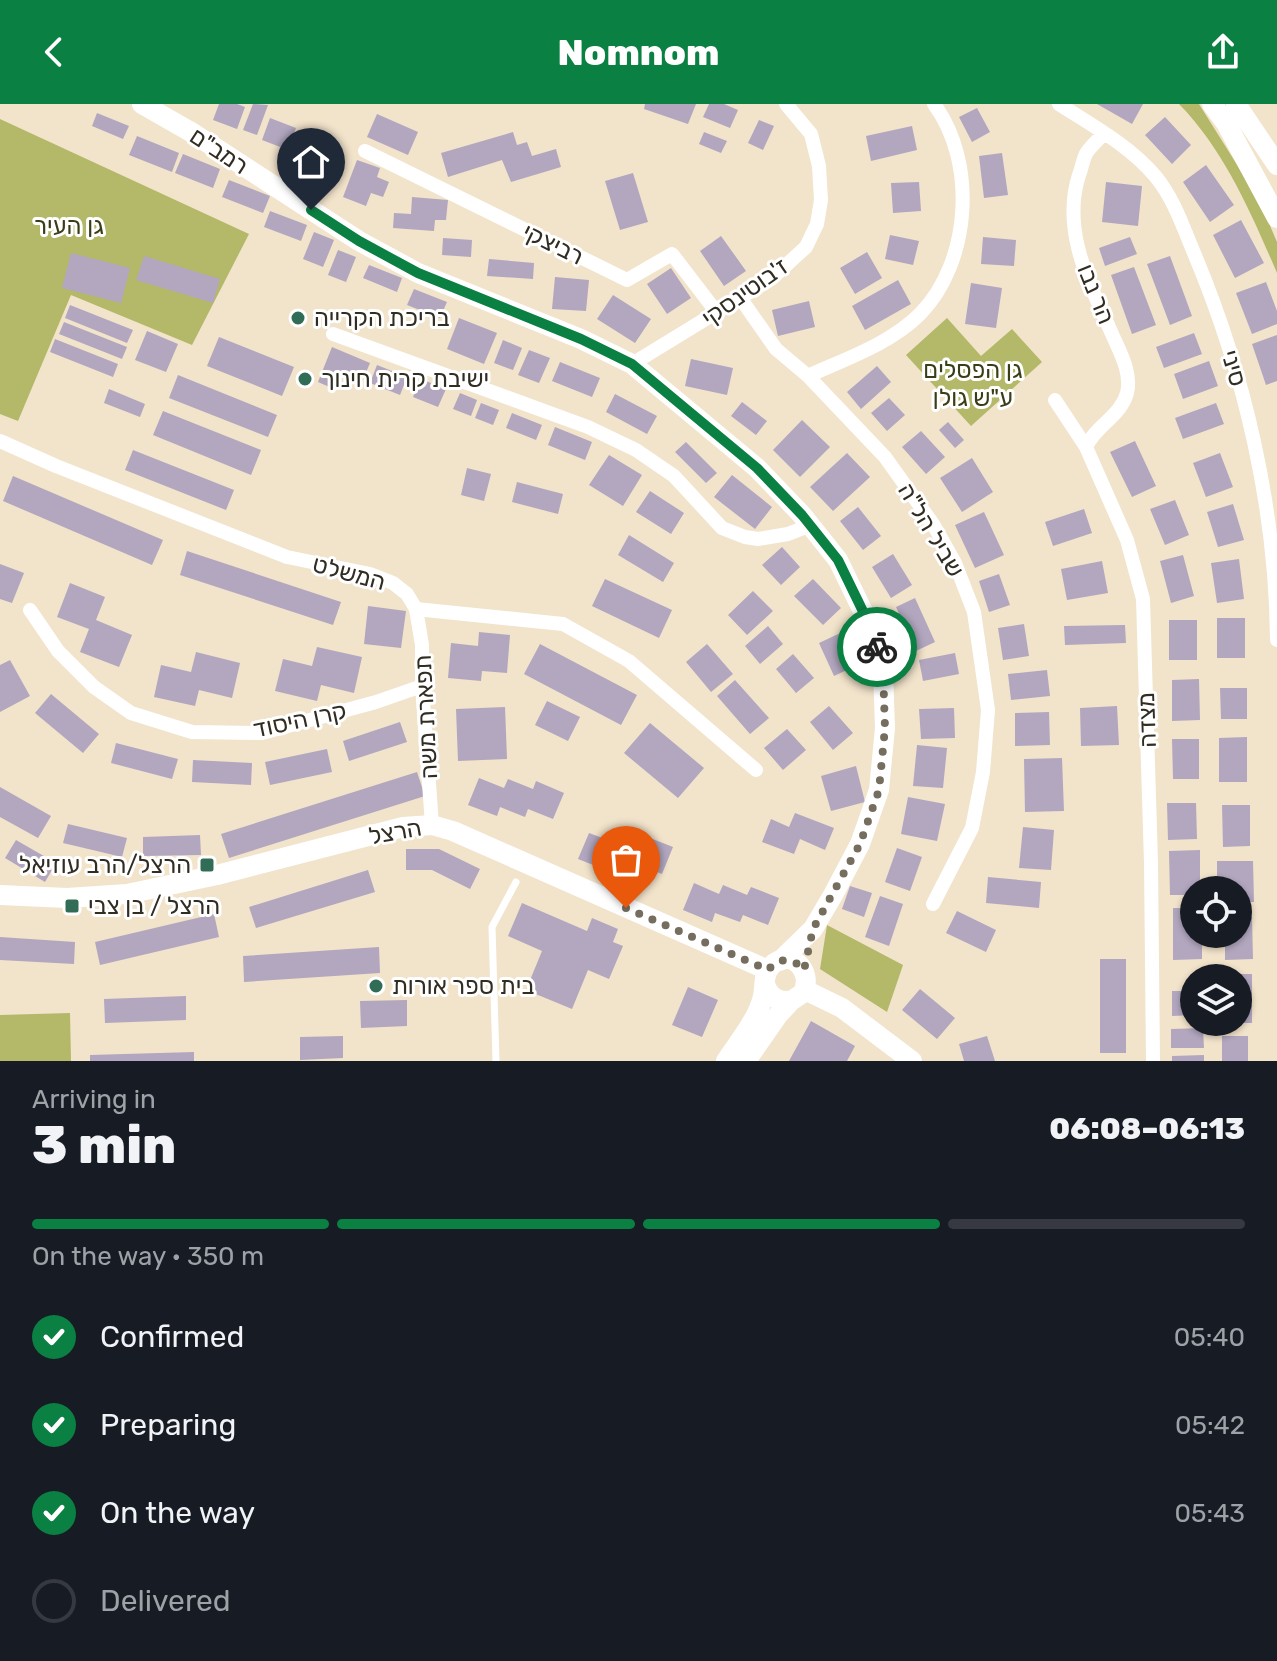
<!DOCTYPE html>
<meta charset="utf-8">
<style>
:root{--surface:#171b24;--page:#242831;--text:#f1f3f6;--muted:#9ea1a6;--line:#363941;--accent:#0b8043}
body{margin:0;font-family:Rubik,Heebo,sans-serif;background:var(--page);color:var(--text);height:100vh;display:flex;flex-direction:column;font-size:30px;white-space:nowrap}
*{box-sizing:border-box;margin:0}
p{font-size:26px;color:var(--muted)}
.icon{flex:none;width:44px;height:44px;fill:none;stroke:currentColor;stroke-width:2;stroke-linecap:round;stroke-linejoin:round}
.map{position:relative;height:957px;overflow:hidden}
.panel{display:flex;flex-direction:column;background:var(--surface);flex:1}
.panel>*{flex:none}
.buttons{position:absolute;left:1180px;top:772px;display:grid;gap:16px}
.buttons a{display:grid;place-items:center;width:72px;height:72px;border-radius:50%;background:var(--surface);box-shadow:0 2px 6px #0004;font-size:40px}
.pin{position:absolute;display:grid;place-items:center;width:68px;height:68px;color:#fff;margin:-82px -34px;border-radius:50% 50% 50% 0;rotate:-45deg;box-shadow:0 0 8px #0007}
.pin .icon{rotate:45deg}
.courier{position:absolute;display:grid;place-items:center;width:80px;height:80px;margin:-40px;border:6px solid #0b8043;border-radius:50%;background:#fff;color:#222;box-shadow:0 2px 10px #0007}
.summary em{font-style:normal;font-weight:800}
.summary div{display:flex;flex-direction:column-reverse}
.summary{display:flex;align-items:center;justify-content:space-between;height:136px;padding:0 32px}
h1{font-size:52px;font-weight:800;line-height:60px}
.bar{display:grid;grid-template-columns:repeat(4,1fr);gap:12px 8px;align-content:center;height:96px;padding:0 32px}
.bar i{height:10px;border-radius:6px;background:var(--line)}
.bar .selected{background:var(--accent)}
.bar p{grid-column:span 4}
ol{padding:0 32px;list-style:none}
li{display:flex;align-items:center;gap:24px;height:88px}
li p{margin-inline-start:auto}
li .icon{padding:8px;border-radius:50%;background:var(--accent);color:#fff;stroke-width:4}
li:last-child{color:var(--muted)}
li i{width:44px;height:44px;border:4px solid var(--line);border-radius:50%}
header{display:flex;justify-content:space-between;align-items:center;height:104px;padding:0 32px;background:var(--accent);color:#fff;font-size:36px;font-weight:800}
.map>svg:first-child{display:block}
</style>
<header><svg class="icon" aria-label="back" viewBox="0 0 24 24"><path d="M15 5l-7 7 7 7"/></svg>Nomnom<svg class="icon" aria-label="share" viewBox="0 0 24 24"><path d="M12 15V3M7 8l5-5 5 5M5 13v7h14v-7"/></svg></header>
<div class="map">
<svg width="1277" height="957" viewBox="0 0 1277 957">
<rect width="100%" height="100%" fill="#f2e3cb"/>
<path fill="#b4b869" d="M1179 0H1199L1259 96 1277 138V169C1251 109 1225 47 1179 0Z
M0 15 249 130 192 241 71 191 18 317 0 310Z
M947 214 981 252 1012 225 1042 258 971 322 906 251Z
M827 821 903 861 887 908 820 865Z
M70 909 71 957H0V911Z"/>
<path fill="#b2a7bf" d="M219 0H237L245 3 237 25 213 16Z
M253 0 268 1 257 31 243 26Z
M645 0H696L688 20 644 5Z
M709 0H724L738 6 730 24 703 13Z
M1097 0H1143L1132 20Z
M977 4 990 28 972 38 959 13Z
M97 9 129 22 123 35 92 22Z
M377 10 418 28 408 51 367 33Z
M1165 13 1191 41 1172 60 1145 31Z
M270 14 296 24 288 46 262 36Z
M759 16 774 22 763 46 748 39Z
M912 22 917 46 871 57 866 32Z
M513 28 517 41 527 38 532 52 556 45 561 63 511 78 502 56 448 73 441 49Z
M704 28 727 37 721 49 699 40Z
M137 32 179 49 172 68 129 51Z
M305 41 340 53 332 75 297 62Z
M1002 49 1008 91 984 94 979 52Z
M183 50 220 65 213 84 175 69Z
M357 56 380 64 377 73 389 78 383 93 371 89 366 102 343 93Z
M1206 61 1234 101 1210 118 1183 78Z
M633 69 648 118 620 126 605 77Z
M229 76 270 92 263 109 222 93Z
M919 78 921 107 893 109 891 79Z
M1106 78 1142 82 1138 122 1102 118Z
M412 93 448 96 446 116H435L434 127 393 124 394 109 411 110Z
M270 107 307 121 301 137 264 123Z
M1241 116 1264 159 1235 174 1213 131Z
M314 128 334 136 323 163 303 155Z
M890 131 919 137 913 161 885 155Z
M721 132 746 167 724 182 700 147Z
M983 133 1016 136 1014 162 981 160Z
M1130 133 1137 150 1105 162 1099 144Z
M443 134 472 136 471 153 442 151Z
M338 146 356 153 346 178 328 171Z
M867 148 882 174 855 190 840 164Z
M71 149 130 164 121 199 62 184Z
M144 152 220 175 213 199 136 176Z
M1170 152 1192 212 1170 221 1147 160Z
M489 155 534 159 533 175 487 172Z
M369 161 402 174 397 188 363 174Z
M1134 163 1156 221 1132 230 1111 171Z
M671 164 691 194 667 210 647 180Z
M555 173 589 176 586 207 552 205Z
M898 176 911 200 865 226 852 202Z
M1266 178 1277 207V220L1252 230 1236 189Z
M971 179 1002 184 996 224 965 220Z
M414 185 447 198 440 214 407 201Z
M613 191 651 215 635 239 597 215Z
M809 197 815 223 778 232 772 206Z
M70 201 133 226 127 239 65 214Z
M459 214 497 229 484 260 447 245Z
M64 218 127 243 122 255 59 230Z
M147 227 178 240 166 268 135 256Z
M1194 229 1202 250 1164 264 1156 243Z
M1277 231V277L1266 281 1252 240Z
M219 233 294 263 282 292 207 262Z
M55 235 118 260 113 273 50 248Z
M503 236 522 244 513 266 494 259Z
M332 243 370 259 362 278 341 269 334 285 318 278Z
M529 246 550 254 539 279 518 271Z
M691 255 733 264 727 291 685 282Z
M1209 257 1218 282 1183 295 1174 270Z
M560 258 600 274 592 293 552 277Z
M377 261 407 273 400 291 370 279Z
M877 262 891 278 861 305 847 288Z
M178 271 277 311 268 333 169 294Z
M421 275 446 285 438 303 413 293Z
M109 285 145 300 140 313 104 299Z
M460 289 477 296 471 312 453 305Z
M615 290 657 312 647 330 606 308Z
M889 294 905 311 887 327 871 309Z
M742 298 767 317 756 331 731 312Z
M481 299 499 306 493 321 475 314Z
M1216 299 1224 320 1183 335 1175 314Z
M163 307 261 346 251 371 153 331Z
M512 309 542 321 536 336 506 324Z
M802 316 830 343 800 373 773 346Z
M948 318 964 336 955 344 939 326Z
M555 323 592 338 585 356 548 341Z
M921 327 945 353 926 370 902 343Z
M1135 337 1156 382 1132 393 1110 348Z
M686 338 717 369 706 379 675 348Z
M133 346 234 386 226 406 125 366Z
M847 349 870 373 833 407 810 383Z
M1220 349 1233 383 1206 393 1193 359Z
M609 351 642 371 623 402 589 381Z
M972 354 993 388 962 408 940 374Z
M467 364 491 370 484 397 461 391Z
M732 371 772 403 755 425 714 393Z
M13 372 163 436 152 461 3 397Z
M517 378 563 390 558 410 512 398Z
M650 387 684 409 671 430 636 408Z
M1175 396 1189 431 1165 441 1150 405Z
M1233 400 1244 436 1218 443 1207 408Z
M858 403 881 432 863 446 840 417Z
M1084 405 1092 429 1053 442 1045 418Z
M984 408 1004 451 975 464 955 421Z
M629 431 674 459 663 478 618 451Z
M782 443 800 463 781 481 762 461Z
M187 447 341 498 333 521 180 471Z
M893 450 912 481 891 494 872 463Z
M1183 451 1194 492 1171 499 1160 457Z
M1239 455 1244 495 1217 499 1211 459Z
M1102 457 1108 489 1067 496 1061 465Z
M0 460 24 469 12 499 0 495Z
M999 470 1010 501 989 508 979 477Z
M605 475 672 506 659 534 592 502Z
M813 475 841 504 823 521 794 492Z
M70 479 105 493 96 516 132 531 119 563 80 548 89 525 57 513Z
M753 487 773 507 747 531 728 511Z
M915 494 935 538 916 547 896 503Z
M368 502 406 507 401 544 364 540Z
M1217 514H1245V554H1217Z
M1169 516H1197V556H1169Z
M1024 520 1029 552 1003 556 998 524Z
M1125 521 1126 539 1065 541 1064 522Z
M768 522 783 540 760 560 745 542Z
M851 524 866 557 834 572 819 539Z
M479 528 510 531 507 569 482 567 481 577 448 574 451 539 478 542Z
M540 540 637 591 621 621 524 570Z
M707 540 733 570 711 588 686 558Z
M317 543 362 553 354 589 321 581 317 597 275 587 283 555 312 562Z
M196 548 240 559 232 594 199 586 195 602 154 593 161 561 191 568Z
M955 549 959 570 923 577 919 556Z
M793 550 814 574 796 589 776 565Z
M10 556 30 592 0 608V561Z
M1047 566 1050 592 1011 596 1008 570Z
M1199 575 1200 616 1172 617V576Z
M735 576 769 614 750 630 717 592Z
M1220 584H1247V615H1221Z
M51 590 99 630 83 649 35 609Z
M547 597 580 613 568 637 535 621Z
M829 602 853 629 833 646 810 618Z
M1117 602 1119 641 1081 642 1080 604Z
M505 603 507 655 458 657 456 605Z
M954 604 955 634 921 635 919 605Z
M1049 608 1050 641 1015 642V609Z
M400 618 407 638 349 657 343 637Z
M650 619 704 664 678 694 624 649Z
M787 625 806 646 783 666 764 644Z
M1247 633V678H1219V634Z
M1172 635H1199V675H1173Z
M116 639 178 655 172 675 111 659Z
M917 641 947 644 943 684 913 682Z
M327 645 332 668 270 681 265 658Z
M1062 654 1064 707 1025 708 1024 655Z
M193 656 252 659 251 681 192 678Z
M856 662 865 698 831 707 821 672Z
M417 668 425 692 229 754 221 730Z
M479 674 504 684 508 675 533 685 536 677 564 689 553 715 528 705 525 713 500 703 497 712 468 701Z
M0 683 51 712 38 734 0 713Z
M908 693 945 700 937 737 901 730Z
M1167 699H1196L1197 735 1168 736Z
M1222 701H1250V742L1223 743Z
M795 709 834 724 825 746 800 735 794 750 762 738 771 715 789 723Z
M68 720 127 734 122 753 63 739Z
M1023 723 1054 726 1051 766 1019 764Z
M589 729 613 738 617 730 642 740 645 732 673 743 662 770 637 760 634 768 609 758 606 766 578 755Z
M200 731 201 751 143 752V733Z
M16 736 56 759 45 778 5 754Z
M897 744 922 753 910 787 885 778Z
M406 745H439L480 765 470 785 432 766H406Z
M1200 746V786H1194V791H1170L1169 747Z
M1217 757H1253L1254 798H1238V786H1217Z
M368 766 375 788 256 824 249 803Z
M988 773 1041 778 1039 804 986 799Z
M694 779 719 790 723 781 747 791 751 783 779 794 768 821 743 811 740 818 715 809 712 818 683 806Z
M850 782 872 789 864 813 842 805Z
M880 792 903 800 889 842 865 833Z
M522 799 587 827 592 814 618 825 613 838 623 842 609 875 588 866 572 905 526 886 542 847 508 832Z
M1173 804H1194V830H1202V855L1173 856Z
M957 807 996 826 986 848 946 829Z
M214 810 219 833 100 861 95 838Z
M1238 813H1252L1253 855 1225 856V830H1238Z
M0 833 75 838 74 860 0 856Z
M379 843 380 869 244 878 243 852Z
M1100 855H1126V949H1100Z
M1219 870H1252V919H1238V874H1219Z
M688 883 718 896 702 933 672 921Z
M920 885 955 914 937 935 902 906Z
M1172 887H1194V911L1172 912Z
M186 892V916L105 919 104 895Z
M407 896V922L361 924 360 897Z
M811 917 855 942 847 957H789Z
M1203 924 1204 944H1171V925Z
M343 932V954L300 956V933Z
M987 932 995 957H964L959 940Z
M1222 932H1248V957H1222Z
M194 948V957H90V951Z
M1204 951V957H1172V952Z"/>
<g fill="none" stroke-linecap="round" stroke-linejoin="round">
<path stroke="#fff" stroke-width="7" d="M496 957 492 823 516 778"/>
<path stroke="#fff" stroke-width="14" d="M1059 0C1093 22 1130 42 1156 73 1174 95 1183 123 1194 149 1245 270 1276 405 1277 536
M365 47 627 176 672 150 718 210
M741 195 776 245 808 272 885 353 933 420 955 459 974 508 988 606 983 668 972 724 933 800
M333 230 588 323 636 346 674 372 722 424 745 433 758 435 788 430 811 421
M632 260 771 175 806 143 817 120 821 96 819 62 811 30 786 0
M808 272C845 255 890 240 920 210 971 158 977 58 934 0
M1055 296 1086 343 1127 436 1143 495 1151 759 1153 957
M0 337 56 362 287 453 370 470 393 479 407 490 416 505 422 541V582L432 721
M1086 343C1095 322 1121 312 1127 289 1132 269 1120 248 1112 230 1090 180 1061 127 1079 71 1082 64 1083 54 1087 48 1092 41 1099 35 1104 29
M416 505 563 520 629 557 756 666
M30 506 58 547 94 583 131 609 192 628 262 629 376 598 422 582"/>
<path stroke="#fff" stroke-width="20" d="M142 0 191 28 359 137 418 169 581 235 632 260 757 364 802 411 838 456 874 530 883 566 885 624 879 686 860 740 833 791 813 825 780 857
M1212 0 1226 19 1277 114
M1236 0 1277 61
M0 791 67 794 127 790 217 771 403 723 432 721 453 727 768 866
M805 886 842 904 912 957
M726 957C739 937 758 915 763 892 765 882 763 870 771 862 790 843 814 866 803 889L791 897C778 898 769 893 765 880
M746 957 778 911 791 897"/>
</g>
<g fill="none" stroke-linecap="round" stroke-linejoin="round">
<path stroke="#756d5e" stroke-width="8" stroke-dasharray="0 14.4" d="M626 804 768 866C779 853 793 853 804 866L813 825 860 740 879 686 885 624 883 566 877 543"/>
<path stroke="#0b8043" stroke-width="10" d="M311 106 359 137 418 169 581 235 632 260 757 364 802 411 838 456 874 530 877 543"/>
</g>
<g fill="#316c56" stroke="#fff" stroke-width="3">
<circle cx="298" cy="214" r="8"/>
<circle cx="305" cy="275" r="8"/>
<rect x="199" y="753" width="16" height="16" rx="4"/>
<rect x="64" y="794" width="16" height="16" rx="4"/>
<circle cx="376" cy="882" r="8"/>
</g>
<g text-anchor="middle" stroke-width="6" stroke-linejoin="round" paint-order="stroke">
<g font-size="24" fill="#322d23" stroke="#fff">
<text transform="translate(219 47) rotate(33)" y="8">רמב"ם</text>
<text transform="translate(553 140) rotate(26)" y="8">רביצקי</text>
<text transform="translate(745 188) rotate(-35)" y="8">ז'בוטינסקי</text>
<text transform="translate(1096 190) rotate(68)" y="8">הר נבו</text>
<text transform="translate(1234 264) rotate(74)" y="8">סיני</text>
<text transform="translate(931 426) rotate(59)" y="8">שביל הל"ה</text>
<text transform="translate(349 469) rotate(15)" y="8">המשלט</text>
<text transform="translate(426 613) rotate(-93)" y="8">תפארת משה</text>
<text transform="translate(300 616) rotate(-12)" y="8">קרן היסוד</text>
<text transform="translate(1147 616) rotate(-92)" y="8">מצדה</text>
<text transform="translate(395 728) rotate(-10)" y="8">הרצל</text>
</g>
<g font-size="24" fill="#3b3d19" stroke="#fff">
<text x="69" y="130">גן העיר</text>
<text x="973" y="274">גן הפסלים<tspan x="973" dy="28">ע"ש גולן</tspan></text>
</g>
<g font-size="24" fill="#322d23" stroke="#fff" text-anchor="start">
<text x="314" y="222">בריכת הקרייה</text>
<text x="321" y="283">ישיבת קרית חינוך</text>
<text x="191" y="769" text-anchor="end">הרצל/הרב עוזיאל</text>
<text x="88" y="810">הרצל / בן צבי</text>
<text x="392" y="890">בית ספר אורות</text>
</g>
</g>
</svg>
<div class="buttons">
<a><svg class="icon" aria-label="locate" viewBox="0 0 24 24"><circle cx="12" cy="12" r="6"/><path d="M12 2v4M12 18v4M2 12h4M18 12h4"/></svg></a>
<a><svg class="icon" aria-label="layers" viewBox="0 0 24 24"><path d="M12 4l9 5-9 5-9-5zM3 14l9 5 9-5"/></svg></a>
</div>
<div class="pin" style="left:626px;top:804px;background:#ea580c"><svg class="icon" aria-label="bag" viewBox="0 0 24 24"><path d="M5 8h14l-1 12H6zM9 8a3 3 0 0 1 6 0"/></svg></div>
<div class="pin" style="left:311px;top:106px;background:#1f2937"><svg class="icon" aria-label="home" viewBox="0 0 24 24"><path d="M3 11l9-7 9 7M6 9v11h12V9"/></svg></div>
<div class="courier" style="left:877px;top:543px"><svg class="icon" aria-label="bike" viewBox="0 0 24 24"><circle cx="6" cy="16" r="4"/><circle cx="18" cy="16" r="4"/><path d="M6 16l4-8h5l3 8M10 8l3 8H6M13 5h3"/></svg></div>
</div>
<section class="panel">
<div class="summary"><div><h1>3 min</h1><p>Arriving in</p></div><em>06:08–06:13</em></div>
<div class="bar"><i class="selected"></i><i class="selected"></i><i class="selected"></i><i></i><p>On the way · 350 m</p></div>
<ol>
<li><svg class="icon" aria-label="check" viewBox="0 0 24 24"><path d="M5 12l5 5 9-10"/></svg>Confirmed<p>05:40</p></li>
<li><svg class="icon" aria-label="check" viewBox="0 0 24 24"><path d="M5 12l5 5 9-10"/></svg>Preparing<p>05:42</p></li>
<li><svg class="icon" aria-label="check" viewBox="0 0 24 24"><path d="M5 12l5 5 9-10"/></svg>On the way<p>05:43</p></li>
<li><i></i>Delivered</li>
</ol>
</section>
